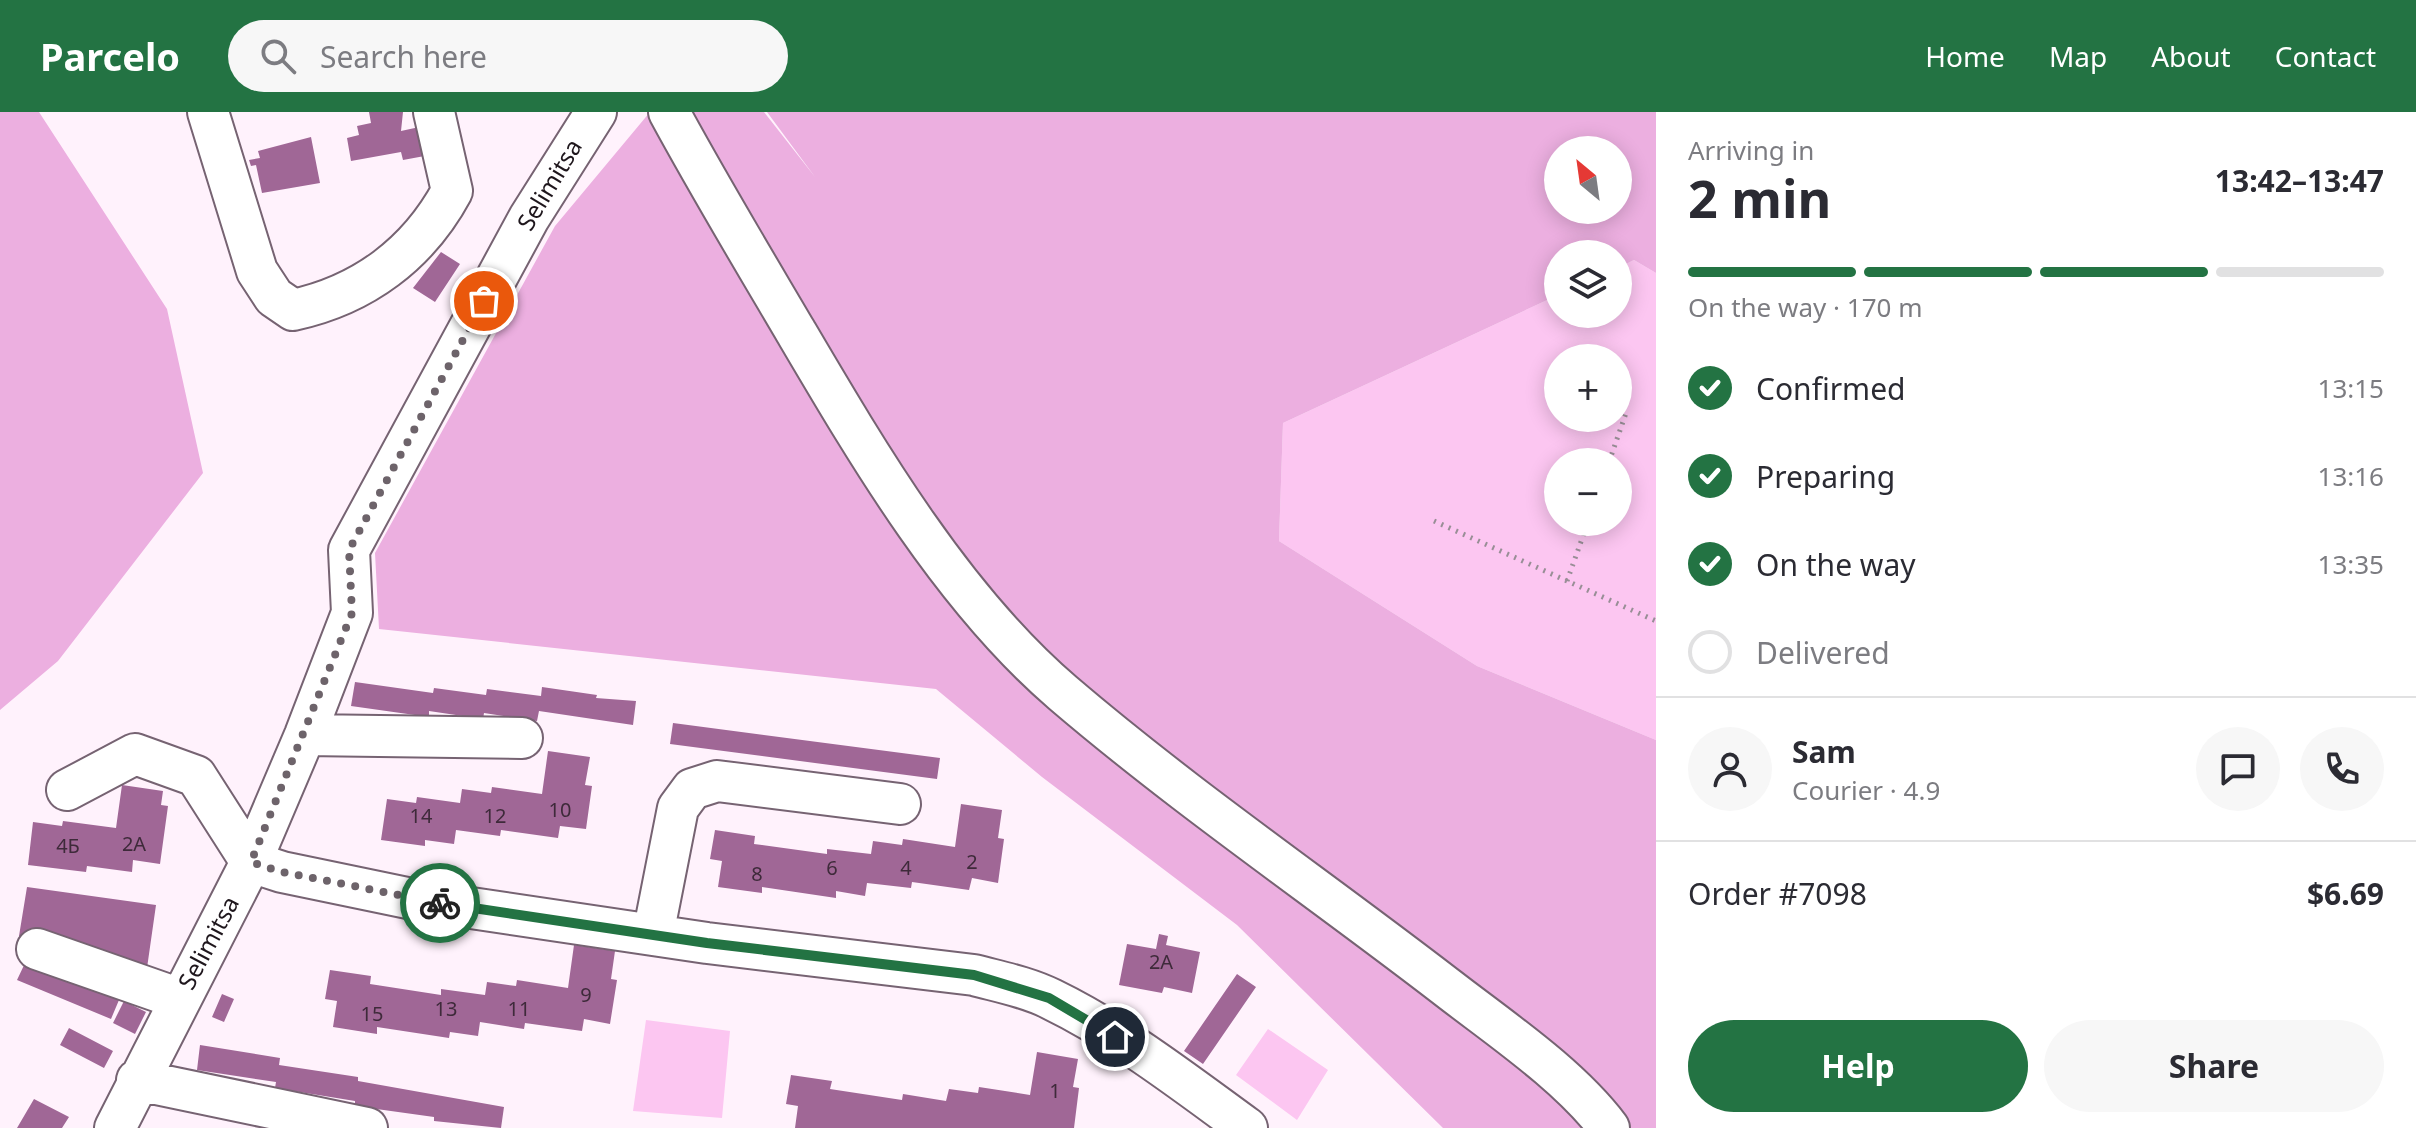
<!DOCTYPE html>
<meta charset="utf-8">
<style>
:root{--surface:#fff;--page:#f7f7f7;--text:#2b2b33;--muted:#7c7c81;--line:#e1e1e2;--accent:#237343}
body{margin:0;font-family:"Noto Sans",sans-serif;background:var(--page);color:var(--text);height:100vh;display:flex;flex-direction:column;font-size:30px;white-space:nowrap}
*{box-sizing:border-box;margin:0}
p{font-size:26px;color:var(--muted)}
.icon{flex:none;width:44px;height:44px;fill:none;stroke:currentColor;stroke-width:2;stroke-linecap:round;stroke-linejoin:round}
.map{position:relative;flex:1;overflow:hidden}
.details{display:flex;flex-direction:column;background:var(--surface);width:760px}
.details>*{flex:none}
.needle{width:52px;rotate:331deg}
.controls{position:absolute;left:1544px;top:24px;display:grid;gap:16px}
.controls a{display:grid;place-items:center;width:88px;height:88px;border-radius:50%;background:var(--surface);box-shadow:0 4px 20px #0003;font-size:40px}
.pin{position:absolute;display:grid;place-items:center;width:68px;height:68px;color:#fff;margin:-34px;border:4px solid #fff;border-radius:50%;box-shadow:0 2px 8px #0007}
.courier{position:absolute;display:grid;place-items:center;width:80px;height:80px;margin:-40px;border:6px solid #237343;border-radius:50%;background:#fff;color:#222;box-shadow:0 2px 10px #0007}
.headline em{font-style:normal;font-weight:700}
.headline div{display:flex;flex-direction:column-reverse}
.headline{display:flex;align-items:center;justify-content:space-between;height:136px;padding:0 32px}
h1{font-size:52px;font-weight:700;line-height:60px}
.bar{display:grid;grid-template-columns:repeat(4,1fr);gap:12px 8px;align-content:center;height:96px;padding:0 32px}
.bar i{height:10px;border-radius:6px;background:var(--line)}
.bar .on{background:var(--accent)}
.bar p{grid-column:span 4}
.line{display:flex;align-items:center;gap:20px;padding:0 32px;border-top:2px solid var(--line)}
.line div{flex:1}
.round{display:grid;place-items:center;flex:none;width:84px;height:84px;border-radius:42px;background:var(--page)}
ol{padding:0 32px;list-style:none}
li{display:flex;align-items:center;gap:24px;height:88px}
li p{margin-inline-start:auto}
li .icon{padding:8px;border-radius:50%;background:var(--accent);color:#fff;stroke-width:4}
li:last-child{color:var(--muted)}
li i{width:44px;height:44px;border:4px solid var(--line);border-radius:50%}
.cta{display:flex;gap:16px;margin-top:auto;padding:16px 32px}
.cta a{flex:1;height:92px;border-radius:48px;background:var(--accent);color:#fff;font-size:32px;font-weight:700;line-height:92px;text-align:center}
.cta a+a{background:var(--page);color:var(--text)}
header{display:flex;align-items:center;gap:48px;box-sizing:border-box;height:112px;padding:0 40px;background:var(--accent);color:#fff}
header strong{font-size:38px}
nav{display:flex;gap:44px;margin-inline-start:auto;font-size:28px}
.search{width:560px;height:72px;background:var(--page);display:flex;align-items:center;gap:20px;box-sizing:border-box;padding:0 28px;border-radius:44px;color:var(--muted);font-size:30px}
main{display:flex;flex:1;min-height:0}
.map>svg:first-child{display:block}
</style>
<header>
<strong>Parcelo</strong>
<div class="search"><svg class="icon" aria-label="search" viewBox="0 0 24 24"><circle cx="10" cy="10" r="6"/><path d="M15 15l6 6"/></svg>Search here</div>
<nav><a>Home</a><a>Map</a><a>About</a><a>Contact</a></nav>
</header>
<main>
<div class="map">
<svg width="1656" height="1016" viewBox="0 0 1656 1016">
<rect width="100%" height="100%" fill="#fff2fc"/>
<path fill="#fcc6f1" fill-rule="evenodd" d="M1634 148 1656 161V628L1477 554 1279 429 1283 311 1558 183V202H1618V156ZM1558 246H1618V306H1558ZM1558 350H1618V410H1558Z
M646 908 730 919 722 1006 633 999Z
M1268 917 1328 958 1297 1008 1236 963Z"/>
<path fill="#ecafe0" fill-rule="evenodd" d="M0 0H39L167 197 203 361 58 549 0 598Z
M650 0H764L815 65 767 0H1656V161L1634 148 1618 156V142H1558V183L1283 311 1279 429 1477 554 1656 628V1016H1443L1237 813 1042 665 936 577 379 517 375 441 555 114ZM1558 38H1618V98H1558Z"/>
<path fill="#a06796" d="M369 0H403L401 19 424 14 430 43 403 48 401 40 351 49 347 26 359 23 357 14 371 11Z
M311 25 320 71 262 81 256 53 251 54 249 48 260 46 258 39Z
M441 140 460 152 435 190 413 176Z
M355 570 433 581 434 576 486 583 487 577 541 584 542 575 597 583 596 586 636 589 633 613 539 599 537 609 484 601 483 607 429 599V605L351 594Z
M673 611 940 646 937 667 670 632Z
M548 639 590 645 585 673 592 674 586 717 560 714 558 726 501 718 500 724 456 718 454 732 425 728V734L381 728 387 687 416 691 417 685 460 691 462 677 491 681 492 675 542 682Z
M122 673 163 679 161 693 168 694 160 752 133 748 132 760 87 754 86 760 28 753 33 710 62 714 63 709 116 716Z
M961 692 1002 698 998 726 1004 727 998 771 972 766 969 778 912 770 911 776 867 771 865 784 836 779V786L762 775V781L718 775 722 749 710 747 715 718 755 724 754 732 827 742V737L871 742 873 729 902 733 903 727 955 735Z
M27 775 156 793 147 856 19 824Z
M1159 822 1168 824 1166 833 1200 840 1192 881 1164 875 1162 881 1119 873 1127 832 1156 837Z
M574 833 615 839 611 867 617 868 610 912 584 907 582 919 525 911 524 917 480 910 478 924 450 920 449 926 377 915V922L333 915 337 889 325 887 330 858 371 864 370 872 441 883V877L485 883 487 870 516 874 517 868 568 876Z
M26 849 119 888 111 907 17 868Z
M1237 862 1256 875 1203 952 1184 939Z
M222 882 234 887 224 910 212 905Z
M124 889 146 900 135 922 113 911Z
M69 916 113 939 104 956 60 933Z
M200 933 280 946 279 953 358 965V969L504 995 501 1016 434 1009V1005L355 994V989L275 976 276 970 197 958Z
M1037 940 1078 947 1073 975 1079 976 1074 1016H795L798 994 786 992 791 963 832 969 830 977 902 988 903 982 946 989 949 977 978 981 979 975 1030 983Z
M34 987 69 1005 62 1016H17Z"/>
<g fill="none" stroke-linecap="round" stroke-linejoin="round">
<defs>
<path id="minor" d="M208 0 257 159 274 185 293 198C363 183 418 142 452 79L434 0
M669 0C709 74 753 147 796 220 869 344 953 487 1063 581 1187 687 1321 778 1449 877 1502 918 1569 963 1609 1016
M305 623 522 626
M67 678 135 642 196 664 251 750 282 760 417 788 707 831 974 863C1000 870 1027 875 1051 887 1121 921 1185 971 1247 1016
M653 823 678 696 692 677 717 669 900 692
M37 837 180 887
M137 968 367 1016
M115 1016 251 750 305 623 352 501 349 438 529 106 596 0"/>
</defs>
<use href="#minor" stroke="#766372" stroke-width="44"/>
<path stroke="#988e96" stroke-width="5" stroke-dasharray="2 6" stroke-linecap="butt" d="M1609 350 1626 301
M1434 409 1656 509
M1567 469 1588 410"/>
<use href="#minor" stroke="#fff" stroke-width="40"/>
</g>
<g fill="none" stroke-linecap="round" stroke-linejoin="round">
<path stroke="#6d636a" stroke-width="8" stroke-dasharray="0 14.4" d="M440 791 282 760 251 750 352 501 349 438 484 189"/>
<path stroke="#237343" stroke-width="10" d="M440 791 707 831 974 863 1049 886 1115 925"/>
</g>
<g text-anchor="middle" stroke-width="7" stroke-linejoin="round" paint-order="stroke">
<g font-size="20" fill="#3e2a3a">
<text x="560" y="705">10</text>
<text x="421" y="711">14</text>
<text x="495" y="711">12</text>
<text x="134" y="739">2А</text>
<text x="68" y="741">4Б</text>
<text x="972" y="757">2</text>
<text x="832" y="763">6</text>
<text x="906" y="763">4</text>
<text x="757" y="769">8</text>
<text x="1161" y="857">2А</text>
<text x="586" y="890">9</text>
<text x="446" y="904">13</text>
<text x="519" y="904">11</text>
<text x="372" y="909">15</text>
<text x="1055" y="986">1</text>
</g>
<g font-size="24" fill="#1e161c" stroke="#fff">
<text transform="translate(550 73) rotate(-59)" y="8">Selimitsa</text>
<text transform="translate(209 831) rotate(-62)" y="8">Selimitsa</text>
</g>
</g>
</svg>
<div class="controls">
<a><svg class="needle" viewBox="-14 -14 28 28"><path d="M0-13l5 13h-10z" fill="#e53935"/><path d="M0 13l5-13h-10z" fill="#7c7c81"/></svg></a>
<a><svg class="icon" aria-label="layers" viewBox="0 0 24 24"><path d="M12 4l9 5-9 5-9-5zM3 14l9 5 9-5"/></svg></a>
<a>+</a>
<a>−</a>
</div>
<div class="pin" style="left:484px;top:189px;background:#ea580c"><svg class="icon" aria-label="bag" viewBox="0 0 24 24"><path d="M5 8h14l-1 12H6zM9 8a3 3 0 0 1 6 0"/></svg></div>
<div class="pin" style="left:1115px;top:925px;background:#1f2937"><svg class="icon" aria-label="home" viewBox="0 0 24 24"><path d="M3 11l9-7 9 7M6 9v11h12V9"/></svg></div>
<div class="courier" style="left:440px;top:791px"><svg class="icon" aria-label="bike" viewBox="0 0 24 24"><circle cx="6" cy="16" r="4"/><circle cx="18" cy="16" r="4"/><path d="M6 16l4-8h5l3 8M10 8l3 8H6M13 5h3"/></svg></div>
</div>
<section class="details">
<div class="headline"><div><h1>2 min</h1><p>Arriving in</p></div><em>13:42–13:47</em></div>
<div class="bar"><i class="on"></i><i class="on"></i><i class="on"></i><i></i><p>On the way · 170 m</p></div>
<ol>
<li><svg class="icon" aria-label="check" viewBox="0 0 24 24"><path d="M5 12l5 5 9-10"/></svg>Confirmed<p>13:15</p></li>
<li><svg class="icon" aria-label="check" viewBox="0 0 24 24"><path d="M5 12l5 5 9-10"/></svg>Preparing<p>13:16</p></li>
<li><svg class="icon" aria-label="check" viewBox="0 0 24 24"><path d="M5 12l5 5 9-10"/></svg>On the way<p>13:35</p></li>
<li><i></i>Delivered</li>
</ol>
<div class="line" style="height:144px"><a class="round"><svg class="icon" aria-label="person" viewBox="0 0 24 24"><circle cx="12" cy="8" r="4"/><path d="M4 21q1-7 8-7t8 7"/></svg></a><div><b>Sam</b><p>Courier · 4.9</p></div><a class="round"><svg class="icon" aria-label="chat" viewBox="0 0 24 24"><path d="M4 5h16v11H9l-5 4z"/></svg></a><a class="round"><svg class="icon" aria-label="phone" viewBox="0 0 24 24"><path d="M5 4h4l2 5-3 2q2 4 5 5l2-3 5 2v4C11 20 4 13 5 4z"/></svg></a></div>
<div class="line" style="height:104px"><div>Order #7098</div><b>$6.69</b></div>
<div class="cta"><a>Help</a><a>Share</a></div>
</section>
</main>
